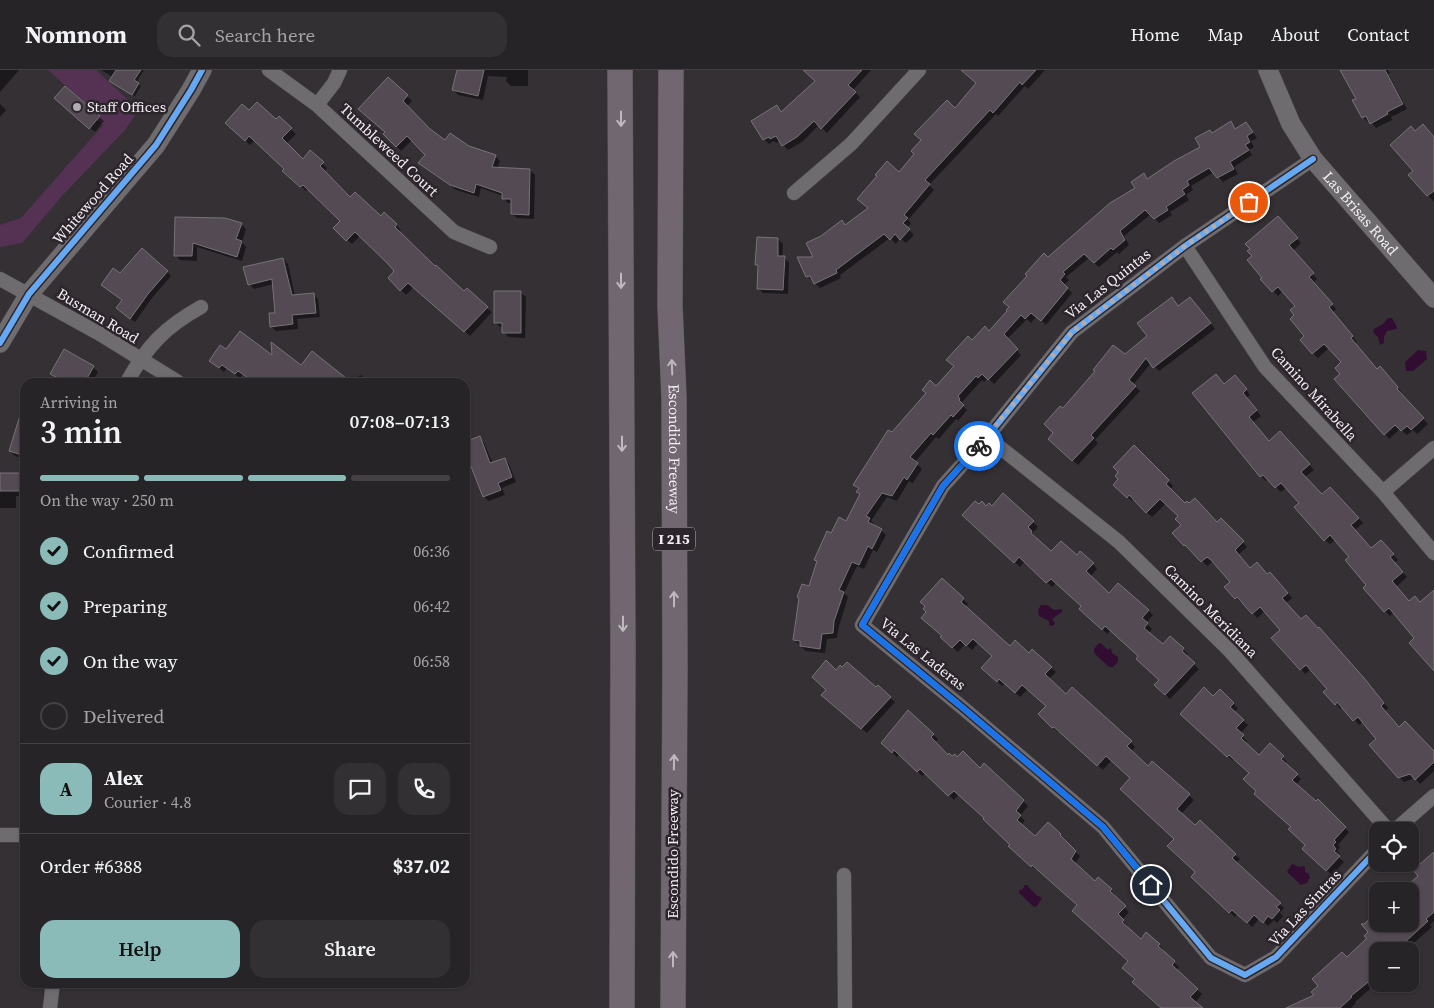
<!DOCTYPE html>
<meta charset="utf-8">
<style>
:root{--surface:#272427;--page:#333033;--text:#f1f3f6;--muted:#a4a4a7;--line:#434144;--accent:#8bbbb9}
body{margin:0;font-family:"Source Serif 4",serif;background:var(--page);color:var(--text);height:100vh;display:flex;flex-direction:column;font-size:19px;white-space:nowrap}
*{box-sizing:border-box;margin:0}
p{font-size:16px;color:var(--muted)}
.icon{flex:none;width:28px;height:28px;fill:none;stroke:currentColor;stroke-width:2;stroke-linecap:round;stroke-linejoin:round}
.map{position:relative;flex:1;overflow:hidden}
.sheet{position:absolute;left:20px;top:308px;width:450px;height:610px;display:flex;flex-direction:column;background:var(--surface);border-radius:15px;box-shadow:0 1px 4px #0004,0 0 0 1px var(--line)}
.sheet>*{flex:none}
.controls{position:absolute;left:1369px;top:752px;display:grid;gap:10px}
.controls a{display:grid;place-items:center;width:50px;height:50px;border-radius:10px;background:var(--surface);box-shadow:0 1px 4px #0004,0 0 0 1px var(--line);font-size:25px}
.pin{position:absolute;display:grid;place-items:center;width:42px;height:42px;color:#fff;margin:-21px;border:2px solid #fff;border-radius:50%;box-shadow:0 1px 5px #0007}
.courier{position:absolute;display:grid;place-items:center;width:50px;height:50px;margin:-25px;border:4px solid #1a73e8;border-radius:50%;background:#fff;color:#222;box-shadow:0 1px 6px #0007}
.headline em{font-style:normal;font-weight:600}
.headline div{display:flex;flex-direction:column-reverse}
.headline{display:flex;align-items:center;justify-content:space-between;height:85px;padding:0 20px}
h1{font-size:32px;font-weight:600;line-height:38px}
.bar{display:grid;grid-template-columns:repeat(4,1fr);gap:8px 5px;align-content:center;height:60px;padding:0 20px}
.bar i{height:6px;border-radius:4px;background:var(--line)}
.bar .active{background:var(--accent)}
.bar p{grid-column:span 4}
.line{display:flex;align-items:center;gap:12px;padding:0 20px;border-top:1px solid var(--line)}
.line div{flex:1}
.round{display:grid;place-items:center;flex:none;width:52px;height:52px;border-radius:15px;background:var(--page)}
ol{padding:0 20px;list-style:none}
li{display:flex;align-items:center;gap:15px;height:55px}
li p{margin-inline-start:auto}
li .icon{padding:5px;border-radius:50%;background:var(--accent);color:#111;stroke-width:4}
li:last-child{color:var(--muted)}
li i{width:28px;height:28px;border:2px solid var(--line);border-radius:50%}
.primary-button{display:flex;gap:10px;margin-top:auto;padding:10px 20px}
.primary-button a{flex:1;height:58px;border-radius:15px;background:var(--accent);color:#111;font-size:20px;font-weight:600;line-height:58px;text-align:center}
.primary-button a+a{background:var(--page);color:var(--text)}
header{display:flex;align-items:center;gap:30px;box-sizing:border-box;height:70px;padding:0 25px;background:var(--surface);border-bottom:1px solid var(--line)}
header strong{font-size:24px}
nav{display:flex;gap:28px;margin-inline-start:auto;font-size:18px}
.search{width:350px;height:45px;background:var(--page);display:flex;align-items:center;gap:12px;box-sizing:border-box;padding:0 18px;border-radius:15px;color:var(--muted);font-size:19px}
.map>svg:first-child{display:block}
</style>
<header>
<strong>Nomnom</strong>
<div class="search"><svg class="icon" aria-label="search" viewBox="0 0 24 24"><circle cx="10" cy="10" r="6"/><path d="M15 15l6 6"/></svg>Search here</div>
<nav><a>Home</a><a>Map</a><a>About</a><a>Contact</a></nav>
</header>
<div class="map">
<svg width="1434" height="938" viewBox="0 0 1434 938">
<rect width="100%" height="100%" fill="#343034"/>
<path fill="#553254" d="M48 0H96L139 40 124 61 62 126 22 173 0 177V155L21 148 103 55 97 49 100 46Z"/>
<path fill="#320d32" d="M1388 248H1392L1397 257 1396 259 1387 261 1384 267V273L1380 275 1378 267 1373 262 1374 259 1383 254Z
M1418 280 1426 281 1427 289 1413 301H1406L1405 292Z
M1041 535H1047L1054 540 1062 539V542L1052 549 1055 553 1053 556 1049 555V551L1039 546 1038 540Z
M1099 573 1102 574 1108 580 1111 578 1112 583 1118 587V592L1113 597H1109L1094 583V579Z
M1292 794 1299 797 1303 796 1305 797V802L1308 803 1310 807 1307 813 1301 815 1287 802Z
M1025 815H1027L1036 825 1042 828 1037 836 1034 837 1019 823 1020 819 1022 820Z"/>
<path fill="#0007" d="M0 0H19L0 22Z
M101 0H144L136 13 141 16 135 26 113 13V7Z
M458 0H528V16H511L506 11 507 7 488 6 483 30 458 25 454 20Z
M808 0H871L853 20 860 27 827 63 819 55 802 72 788 80 780 71 776 73 774 71 769 74 764 69 776 36 782 43 817 11Z
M971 0H1045L1028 19 1025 16 998 46 996 44 929 115 934 120 908 150 911 153 907 158 914 165 906 173 900 168 896 174 890 168 840 205 841 208 820 218 807 206 815 189 846 156 870 139 978 13Z
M1341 0H1388L1390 3 1388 4 1407 39 1391 47 1392 50 1376 58 1370 51 1368 52 1363 47 1358 29Z
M388 9 412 31 406 37 429 60 445 71 495 86 500 91 497 99 530 100 535 105 534 149 517 148 512 144V133H508L503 128V126L481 118 479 127 456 120 420 93 426 84 412 70 401 81 384 64 386 63Z
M65 17 104 51 95 62 60 33Z
M0 34 6 40 0 47Z
M249 42 276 51 279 48 296 64 286 74 303 90 311 82 327 98 324 102 351 128 381 148 385 144 401 160 399 162 435 198 464 223 492 242 470 266 414 217 406 225 389 208 396 201 360 166 352 174 335 158 341 151 309 118 306 121 255 70 250 75 231 57Z
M1230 53 1236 59 1246 53 1257 68 1251 71 1254 77 1249 80 1252 85 1234 97 1238 104 1223 112 1214 102 1191 116 1193 120 1186 125 1189 130 1170 142 1172 145 1159 153 1151 144 1124 166 1129 175 1119 184 1117 182 1099 197 1089 188 1066 207 1069 210 1064 215 1072 223 1046 255 1037 246 1031 253 1027 249 1007 269 1021 285 994 314 988 308 984 312 982 310 962 332 964 334 963 336 967 340 958 351 956 349 939 369 936 367 915 392 922 399 913 413 909 411 897 431 887 427 871 451 874 454 873 456 881 460 886 465 877 482 873 480 864 499 857 496 844 523 848 527 839 556 837 568 827 569 825 583 806 581 794 570 810 518 832 464 847 452 861 425 858 422 859 419 854 415 892 364 955 297 972 271 989 262 1009 242 1048 189 1137 118 1144 105 1148 109 1202 77 1210 61 1213 64Z
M1415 62 1434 68V132L1410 105 1415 101Z
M176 148 241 154 246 159 242 172 246 177 242 191 197 177V191L180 190 175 185Z
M1282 152 1301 173 1293 181 1317 209 1313 213 1336 239 1332 243 1357 272 1354 274 1378 300 1384 303 1402 323 1401 324 1428 354 1417 364 1413 360 1407 365 1400 359 1389 369 1342 304 1343 292 1329 278 1318 288 1313 283 1296 245V237L1283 221 1278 226 1262 209Z
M778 169 783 174 782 188H785L789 193 788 224 763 223 758 218 759 197 756 194Z
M283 189 288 194 295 226 313 224 318 229 320 247 297 249 298 259 276 261 271 256 276 244 273 214 254 219 249 214Z
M167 201 171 206 152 228 135 252 122 243 120 205Z
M521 223 526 227 525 268 508 267 504 262V257H500L495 252Z
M1194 233 1215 259 1159 301 1151 293 1133 315 1140 321 1095 370 1098 373 1078 395 1054 374 1055 363 1063 340 1149 267 1176 234 1179 237Z
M227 281 274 287 301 297 312 283 349 312H285L277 307 273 312H254L243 304 240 308 227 298 224 302 215 295Z
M93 297 98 302 92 312H64L52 303Z
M360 305 371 312H354Z
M1240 311 1250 325 1246 328 1261 346 1253 352 1269 372 1285 368 1314 400 1305 407 1322 426 1330 418 1363 453 1355 460 1372 480 1386 476 1398 490 1394 493 1407 507 1396 517 1410 532 1420 533 1434 530V599L1415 568 1394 542 1390 546 1385 541 1351 487 1336 469 1330 474 1325 470 1296 437 1301 433 1287 417 1281 422 1268 409 1266 411 1261 406 1224 315Z
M25 358V389L15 386 10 381Z
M479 368 484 373 493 394 505 389 509 394 516 412 502 418 505 425 489 431 484 427 473 399 465 402V372Z
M1134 377 1173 416 1170 419 1185 434 1217 453 1221 449 1247 477 1238 485 1251 499 1275 508 1292 528 1286 533 1302 551 1369 615 1388 638 1385 641 1399 658 1434 683V701L1420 714 1415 708 1404 712 1399 707 1378 669 1363 652 1359 655 1343 637 1340 639 1336 634 1328 619 1311 599 1305 604 1301 599 1282 560 1265 541 1257 548 1242 531 1241 533 1236 528 1232 512 1213 491 1207 496 1174 463 1182 456 1180 446 1166 433 1152 447 1134 429 1132 431 1115 415 1120 409Z
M0 404 25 405V426H16V438H0Z
M987 438 1033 452 1038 457 1032 463 1036 467 1035 468 1051 483 1077 487 1093 494 1097 499 1090 507 1109 524 1136 529 1153 545 1146 553 1152 559 1149 563 1163 576 1170 567 1188 584 1186 587 1199 599 1170 629 1156 615 1160 610 1140 586 1111 560 1107 564 1081 538 1083 536 1056 513 1052 517 1025 491 1020 497 964 445Z
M963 529 968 534 965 537 1010 578 1029 584 1051 598 1056 602 1049 609 1066 626 1131 672 1135 677 1131 682 1148 698 1152 693 1194 730 1181 744 1195 757 1235 785 1240 789 1236 793 1284 838 1280 843 1283 846 1277 853 1274 850 1268 856 1260 848 1252 857 1238 843 1235 847 1193 807 1196 803 1175 769 1132 709 1112 690 1103 700 1060 660 1058 662 1039 644 1047 636 1028 619 1020 627 1005 613 1002 616 988 603 994 587 978 573 972 580 965 574 958 582 923 548Z
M878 617 895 632 867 663 828 630 877 619Z
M1213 628 1233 633 1238 638 1234 642 1248 655 1240 664 1247 671 1245 674 1259 687 1270 675 1287 692 1285 694 1301 709 1296 715 1316 733 1318 731 1349 762 1338 775 1340 777 1337 781 1340 784 1338 787 1344 792 1332 805 1308 784 1307 775 1292 757 1258 722 1250 703 1235 688 1233 691 1187 648Z
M909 642 938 669 935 673 948 687 980 699 1023 731 1028 736 1020 746 1025 751 1021 755 1035 768 1060 765 1065 769 1064 771 1080 786 1075 794 1095 813 1111 820 1115 825 1114 827 1129 842 1122 850 1128 856 1126 858 1141 870 1159 875 1163 879 1162 881 1179 897 1176 901 1202 924 1195 933 1200 938H1161L1133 912 1136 909 1129 891 1079 835 1038 799 1036 800 1015 781 1012 775 985 748 959 724 954 730 925 703 922 706 900 684 897 687 887 678Z
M1434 784V851L1430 855 1432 857 1408 878 1412 882 1410 884V881H1378V912L1355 932 1356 933 1351 938H1289L1316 925 1347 889 1369 868 1378 854H1410V821H1408L1418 812Z"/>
<path fill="#544a54" stroke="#777377" d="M116 0H141L134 10 139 13 132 25 109 11Z
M457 0H484L478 26 452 20Z
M803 0H862L848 15 856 22 821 59 814 51 797 67 782 76 776 66 770 69 769 67 763 70 751 51 777 35 781 42 815 11Z
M961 0H1036L1022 15 1020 12 993 43 990 40 925 110 930 114 904 145 908 148 903 153 910 159 900 170 895 164 890 170 884 164 836 200 837 203 814 214 810 206 806 207 797 187H813L806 173 821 166 842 150 845 155 868 138 857 129 877 106 875 105 887 91 899 102 914 84 911 81 921 70 914 64 947 30 955 38 976 13Z
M1340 0H1385L1403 34 1387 42 1388 44 1370 54 1366 46 1362 48 1352 30 1356 29Z
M388 7 408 25 403 31 430 59 445 70 450 63 469 76 496 85 492 97 530 99 529 145 511 144V129H502V123L476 114 474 123 450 115 418 93 425 85 407 66 396 77 383 64 385 62 358 39Z
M65 16 100 46 89 59 54 28Z
M257 32 276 49 279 46 292 58 282 68 303 89 310 80 324 92 320 96 350 127 355 122 381 146 384 142 397 154 395 157 435 196 436 195 464 221 467 218 488 237 464 262 408 213 400 221 388 208 394 201 388 194 355 162 346 171 333 158 340 151 303 115 300 117 282 101 284 99 249 66 245 71 225 53 242 34 249 40Z
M1231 51 1235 59 1246 52 1253 62 1247 66 1250 72 1245 75 1249 80 1230 92 1234 99 1217 108 1209 98 1187 111 1189 115 1182 120 1185 124 1166 137 1168 140 1154 149 1145 140 1120 161 1125 170 1113 180 1111 178 1094 193 1084 184 1063 202 1065 204 1060 210 1068 218 1041 251 1031 243 1025 249 1021 245 1004 264 1018 279 988 310 982 304 978 308 976 306 958 326 960 329 959 330 964 335 953 347 951 345 933 365 931 363 910 387 918 393 907 410 904 407 892 426 882 423 866 446 870 448 868 452 882 459 872 479 868 476 859 495 852 492 839 520 844 522 834 551 833 563 822 564 820 579 800 576V571L793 570 799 528 797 527 802 514 809 516 817 491 814 490 827 461 831 463 839 447 846 451 860 424 856 422 859 418 853 415 888 360 892 362 926 323 922 320 930 310 936 316 954 296 946 290 968 266 972 270 985 256 989 261 1007 241 1006 240 1009 237 1003 232 1027 206 1025 204 1044 183 1048 187 1110 133 1135 118 1131 112 1144 103 1147 109 1174 91 1200 77 1195 68 1210 60 1212 63Z
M1423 54 1434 67V121L1427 126 1408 105 1413 101 1390 75 1411 56 1415 61Z
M1278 146 1298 168 1289 175 1314 203 1309 207 1333 234 1329 237 1353 266 1351 268 1377 299 1380 296 1398 317 1397 319 1424 348 1411 360 1407 356 1401 361 1395 355 1384 365 1334 309 1340 304 1335 298 1341 292 1324 274 1312 284 1300 270 1304 266 1290 249 1294 245 1290 240 1295 236 1278 217 1272 222 1260 209 1262 208 1247 190 1252 186 1247 181 1250 179 1245 174Z
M175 147 225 148 242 153 236 169 242 171 237 187 193 173 192 186H174Z
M757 167 778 168V186H785L783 220 757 219 758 195H755Z
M142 178 168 201 148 224 130 249 116 238 122 230 101 215 113 198 120 203Z
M283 188 292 225 314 223 316 243 292 245 293 254 270 257 269 243H275L272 209 248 215 243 197Z
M494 221H521V263H502V253H494Z
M1172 227 1178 236 1190 227 1211 253 1153 298 1146 288 1129 310 1136 316 1091 365 1094 368 1072 391 1048 369 1053 363 1044 354 1060 336 1063 338 1095 301 1093 300 1113 275 1125 284 1147 266 1137 253Z
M240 261 272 285 271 272 301 295 312 281 351 312H254L238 301 235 304 222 295 219 298 209 291 220 275 226 279Z
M64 279 94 296 85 312H66L50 304Z
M1216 304 1224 314 1235 305 1247 319 1243 323 1257 340 1249 347 1269 371 1280 361 1310 394 1301 402 1322 424 1330 417 1359 448 1351 455 1371 478 1381 470 1394 484 1390 487 1403 502 1392 511 1409 531 1415 526 1420 532 1434 520V601L1409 573 1414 568 1389 538 1384 542 1363 518 1366 515 1345 490 1349 487 1330 465 1324 471 1294 437 1299 433 1281 413 1275 418 1263 405 1260 407 1192 323Z
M22 339 25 340V386L9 381Z
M480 366 490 393 505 388 512 407 498 413 501 420 483 427 470 394 465 396V372Z
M1134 375 1169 410 1166 414 1185 433 1187 431 1189 433 1195 428 1217 452 1221 448 1244 471 1235 480 1250 498 1257 492 1267 504 1270 502 1288 523 1282 528 1301 549 1306 545 1318 558 1319 557 1364 608 1384 633 1381 636 1399 657 1405 651 1434 681V692L1415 710 1410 704 1398 708 1369 675 1376 669 1358 647 1353 651 1337 632 1335 635 1323 622 1327 619 1306 595 1300 600 1271 568 1280 560 1260 537 1252 544 1237 527 1235 529 1224 517 1230 512 1211 490 1207 487 1201 492 1185 475 1184 476 1172 463 1181 455 1175 449 1178 446 1160 429 1146 443 1129 425 1127 428 1113 415 1118 409 1115 406 1118 402 1113 397Z
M0 403H25V421H0Z
M1003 423 1034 451 1028 457 1032 461 1031 463 1051 481 1061 471 1077 485 1080 481 1094 493 1086 501 1109 523 1118 513 1149 540 1142 548 1148 553 1144 558 1163 574 1170 566 1184 578 1182 581 1195 593 1165 625 1154 615 1159 610 1136 589 1138 586 1105 556 1102 560 1079 539 1081 536 1051 509 1046 513 1019 487 1014 493 962 445 975 431 979 434 982 431 986 436 989 433 992 436Z
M942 508 964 528 961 532 1010 576 1015 570 1029 583 1032 579 1052 597 1045 604 1066 624 1072 617 1132 671 1127 676 1148 696 1152 691 1190 724 1177 739 1195 755 1200 750 1236 784 1232 788 1281 833 1276 837 1280 840 1272 849 1268 846 1263 853 1254 845 1247 853 1232 840 1229 843 1191 807 1195 802 1167 776 1174 769 1120 719 1130 708 1106 686 1097 696 1054 657 1052 658 1038 644 1046 636 1022 615 1015 623 999 609 997 612 981 598 992 586 973 569 966 576 960 570 952 578 940 567 942 566 921 548 926 542 923 539 925 536 920 532Z
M826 590 836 600 840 595 842 597 847 592 876 617 878 615 891 627 861 659 821 625 826 620 812 607Z
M1204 617 1213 626 1220 619 1234 633 1230 637 1244 650 1236 658 1244 665 1241 668 1259 685 1270 673 1284 686 1281 689 1298 704 1292 710 1316 731 1318 729 1346 757 1334 770 1336 772 1333 775 1336 779 1334 781 1340 786 1326 801 1302 779 1305 775 1288 759 1291 757 1254 724 1256 721 1243 709 1249 703 1229 685 1227 687 1180 644Z
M908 640 934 664 931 667 948 685 949 683 952 686 955 684 957 687 963 681 980 698 984 693 1024 730 1016 741 1021 745 1017 750 1035 766 1048 752 1061 764 1060 765 1076 781 1071 789 1095 811 1098 807 1112 819 1110 821 1126 836 1118 844 1124 850 1122 852 1141 869 1146 862 1160 874 1158 876 1175 891 1172 895 1198 919 1190 927 1203 938H1161L1132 912 1135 909 1122 898 1128 891 1072 841 1077 835 1032 795 1031 797 1008 776 1010 775 983 749 984 748 954 721 948 726 920 699 917 702 894 680 892 683 881 673Z
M1434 782V842L1426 849 1428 851 1404 873 1412 881H1378V904L1351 926 1352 927 1340 938H1286L1314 925 1311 922 1318 916 1312 909 1342 882 1347 887 1367 868 1364 866 1368 862 1361 854H1364L1378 842V854H1410V813L1418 806 1413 800Z"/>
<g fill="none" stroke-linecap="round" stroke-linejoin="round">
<defs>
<path id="street" d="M269 0 317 35 454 162 490 177
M317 35 334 13 340 0
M1313 89 1185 176 1072 262 987 367 943 416 862 555 963 638 1103 757 1211 888 1245 905 1276 887 1378 779
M794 123 851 74 919 0
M1185 176 1265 297 1383 422 1434 483
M0 209 100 264 178 312
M127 312C147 276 165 257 201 237
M987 367 1119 472 1230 581 1389 761
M1383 422 1434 378
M1394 761 1434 726
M0 765H25
M844 805 845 938
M50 938 53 912"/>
<g id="secondary">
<path id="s1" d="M1268 0 1291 54 1313 89 1434 228"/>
<path d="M0 273 29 224 156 75 191 20 202 0"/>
</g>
<g id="highway">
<path d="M620 0 623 576 622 938"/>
<path id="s2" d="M671 0 670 236 674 328 675 598 673 938"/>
</g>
</defs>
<use href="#street" stroke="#504c4f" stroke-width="15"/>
<use href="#secondary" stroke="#504c4f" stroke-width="20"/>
<use href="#highway" stroke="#504c4f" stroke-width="26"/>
<use href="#street" stroke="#6f6c6f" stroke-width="14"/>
<use href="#secondary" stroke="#6f6c6f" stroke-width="19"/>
<use href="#highway" stroke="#716770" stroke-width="25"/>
<defs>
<path id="cycleway" d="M1313 89 1185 176 1072 262 987 367 943 416 862 555 963 638 1103 757 1211 888 1245 905 1276 887 1378 779
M0 273 29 224 156 75 191 20 202 0"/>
</defs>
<use href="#cycleway" stroke="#2c252c" stroke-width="9"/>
<use href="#cycleway" stroke="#66a8f1" stroke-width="6"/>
</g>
<defs><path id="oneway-shaft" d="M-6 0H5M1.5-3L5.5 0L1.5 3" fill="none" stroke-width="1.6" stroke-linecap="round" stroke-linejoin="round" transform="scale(1.25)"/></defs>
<g stroke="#bfb8bf">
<use href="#oneway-shaft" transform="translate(621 49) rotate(90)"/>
<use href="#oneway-shaft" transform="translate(621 211) rotate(90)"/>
<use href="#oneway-shaft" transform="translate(672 297) rotate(-92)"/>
<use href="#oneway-shaft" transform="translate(622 374) rotate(90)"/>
<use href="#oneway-shaft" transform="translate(674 529) rotate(-90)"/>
<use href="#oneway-shaft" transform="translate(623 554) rotate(90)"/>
<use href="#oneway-shaft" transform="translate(674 692) rotate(-89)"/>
<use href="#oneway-shaft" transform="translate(673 889) rotate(-90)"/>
</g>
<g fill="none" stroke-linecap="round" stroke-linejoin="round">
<path stroke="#b0acb0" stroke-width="5" stroke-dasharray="0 9" d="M979 376 1072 262 1185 176 1249 132"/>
<path stroke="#1a73e8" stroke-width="6" d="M979 376 943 416 862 555 963 638 1103 757 1151 815"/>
</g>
<circle fill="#b0acb0" stroke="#2c252c" stroke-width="2" cx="77" cy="37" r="5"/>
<g text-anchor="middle" stroke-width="5" stroke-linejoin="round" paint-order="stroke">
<rect fill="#2c252c" stroke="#b7b2b7" stroke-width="1" x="653" y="457.5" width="42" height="23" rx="4"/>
<g font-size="14" font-weight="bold" fill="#f3eef3">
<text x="674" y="474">I 215</text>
</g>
<g font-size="15" fill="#f3eef3" stroke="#2c252c" text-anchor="start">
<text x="87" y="42">Staff Offices</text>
</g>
<g font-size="15" fill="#f3eef3" stroke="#2c252c">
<text transform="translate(389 80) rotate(43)" y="5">Tumbleweed Court</text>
<text transform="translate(93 129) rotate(-49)" y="5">Whitewood Road</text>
<text dy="5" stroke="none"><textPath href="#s1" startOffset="172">Las Brisas Road</textPath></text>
<text transform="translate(1108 214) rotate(-38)" y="5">Via Las Quintas</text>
<text transform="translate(98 246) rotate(31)" y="5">Busman Road</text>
<text transform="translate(1314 324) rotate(48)" y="5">Camino Mirabella</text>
<text dy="5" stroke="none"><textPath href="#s2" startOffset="379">Escondido Freeway</textPath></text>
<text transform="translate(1211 541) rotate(45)" y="5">Camino Meridiana</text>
<text transform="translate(923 584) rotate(39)" y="5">Via Las Laderas</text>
<text transform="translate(673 784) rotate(-90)" y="5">Escondido Freeway</text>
<text transform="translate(1305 838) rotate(-47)" y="5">Via Las Sintras</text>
</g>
</g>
</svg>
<div class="controls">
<a><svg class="icon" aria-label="locate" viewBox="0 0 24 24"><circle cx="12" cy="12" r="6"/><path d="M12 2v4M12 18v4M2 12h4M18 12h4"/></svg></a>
<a>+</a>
<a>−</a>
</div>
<div class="pin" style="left:1249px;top:132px;background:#ea580c"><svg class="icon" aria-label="bag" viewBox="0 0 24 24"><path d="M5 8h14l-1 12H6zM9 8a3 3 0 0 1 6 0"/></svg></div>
<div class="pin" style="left:1151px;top:815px;background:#1f2937"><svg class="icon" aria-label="home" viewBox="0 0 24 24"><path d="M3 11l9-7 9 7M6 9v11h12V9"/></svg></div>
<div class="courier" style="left:979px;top:376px"><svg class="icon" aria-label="bike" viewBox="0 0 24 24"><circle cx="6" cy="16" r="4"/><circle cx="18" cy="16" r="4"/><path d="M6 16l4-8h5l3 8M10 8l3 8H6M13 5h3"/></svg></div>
<section class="sheet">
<div class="headline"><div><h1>3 min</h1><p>Arriving in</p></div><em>07:08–07:13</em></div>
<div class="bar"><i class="active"></i><i class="active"></i><i class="active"></i><i></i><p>On the way · 250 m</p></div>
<ol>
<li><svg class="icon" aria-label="check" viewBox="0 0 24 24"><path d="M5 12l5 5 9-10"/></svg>Confirmed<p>06:36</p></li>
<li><svg class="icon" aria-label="check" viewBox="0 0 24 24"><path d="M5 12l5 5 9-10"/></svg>Preparing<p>06:42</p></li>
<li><svg class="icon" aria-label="check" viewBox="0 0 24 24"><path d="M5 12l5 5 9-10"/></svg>On the way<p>06:58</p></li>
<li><i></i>Delivered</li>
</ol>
<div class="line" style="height:90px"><b class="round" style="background:var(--accent);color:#111">A</b><div><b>Alex</b><p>Courier · 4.8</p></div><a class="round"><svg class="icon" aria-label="chat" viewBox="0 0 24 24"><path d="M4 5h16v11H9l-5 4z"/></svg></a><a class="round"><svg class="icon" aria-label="phone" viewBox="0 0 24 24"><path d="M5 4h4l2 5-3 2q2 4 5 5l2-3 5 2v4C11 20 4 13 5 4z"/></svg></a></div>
<div class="line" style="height:65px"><div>Order #6388</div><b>$37.02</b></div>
<div class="primary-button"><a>Help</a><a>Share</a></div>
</section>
</div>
